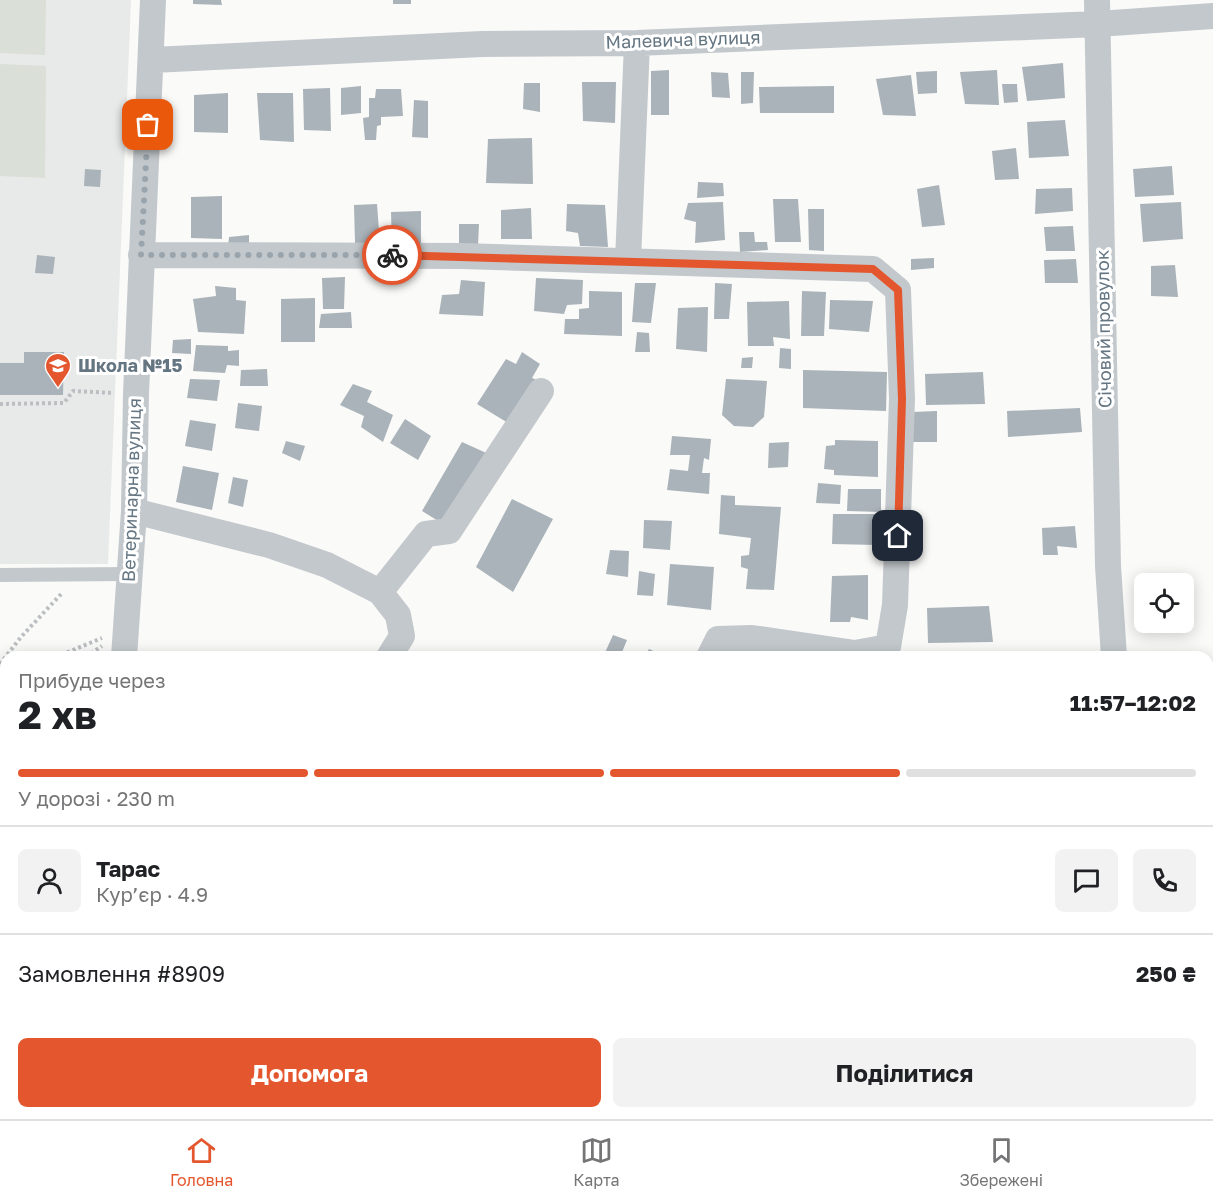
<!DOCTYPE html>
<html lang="uk">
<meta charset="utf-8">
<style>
:root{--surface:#fff;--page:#f2f2f2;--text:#202124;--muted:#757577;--line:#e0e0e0;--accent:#e4572e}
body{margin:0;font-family:"Golos Text",sans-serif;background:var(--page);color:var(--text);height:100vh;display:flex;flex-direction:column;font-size:22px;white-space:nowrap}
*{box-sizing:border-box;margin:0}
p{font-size:20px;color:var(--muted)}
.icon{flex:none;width:33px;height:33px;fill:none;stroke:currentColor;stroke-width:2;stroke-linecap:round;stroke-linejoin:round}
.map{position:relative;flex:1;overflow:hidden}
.details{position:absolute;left:0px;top:651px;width:1214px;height:468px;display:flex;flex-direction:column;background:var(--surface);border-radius:18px 18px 0 0;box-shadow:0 3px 15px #0003}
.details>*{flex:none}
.buttons{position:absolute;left:1134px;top:573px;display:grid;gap:12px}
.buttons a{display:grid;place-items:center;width:60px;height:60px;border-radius:9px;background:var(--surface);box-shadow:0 3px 15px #0003;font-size:30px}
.pin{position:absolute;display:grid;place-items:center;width:51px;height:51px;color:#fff;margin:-26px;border-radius:12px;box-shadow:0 3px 9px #0006}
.courier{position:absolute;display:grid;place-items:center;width:60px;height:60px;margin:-30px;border:4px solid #e4572e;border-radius:50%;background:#fff;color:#222;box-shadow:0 2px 8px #0007}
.overview em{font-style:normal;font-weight:700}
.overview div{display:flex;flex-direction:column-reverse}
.overview{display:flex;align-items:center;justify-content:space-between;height:102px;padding:0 18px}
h1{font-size:39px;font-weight:700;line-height:45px}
.bar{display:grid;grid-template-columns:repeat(4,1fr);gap:9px 6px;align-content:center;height:72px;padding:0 18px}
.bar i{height:8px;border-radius:4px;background:var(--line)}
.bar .on{background:var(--accent)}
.bar p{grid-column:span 4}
.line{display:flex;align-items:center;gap:15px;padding:0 18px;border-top:2px solid var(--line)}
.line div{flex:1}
.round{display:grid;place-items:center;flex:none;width:63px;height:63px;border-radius:9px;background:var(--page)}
.primary-button{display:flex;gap:12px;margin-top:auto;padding:12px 18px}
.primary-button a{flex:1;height:69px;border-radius:9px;background:var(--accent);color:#fff;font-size:24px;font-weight:700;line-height:69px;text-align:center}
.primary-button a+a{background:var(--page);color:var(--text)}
.tabs{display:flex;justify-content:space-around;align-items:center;height:84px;border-top:2px solid var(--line);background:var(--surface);font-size:16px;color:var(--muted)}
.tabs a{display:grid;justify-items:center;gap:3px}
.tabs .on{color:var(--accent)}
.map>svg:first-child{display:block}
</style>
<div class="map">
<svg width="1213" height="1119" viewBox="0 0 1213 1119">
<rect width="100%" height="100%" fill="#fafaf8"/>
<path fill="#e8e9e9" d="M0 0H131L108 564H0Z"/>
<path fill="#dadfd7" d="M0 0H46L45 55 0 53Z
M0 64 46 66 45 178 0 176Z"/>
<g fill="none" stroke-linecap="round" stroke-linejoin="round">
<path stroke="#bbc7cb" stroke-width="7" d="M1208 985 1213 975
M1161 1119 1165 1113"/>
</g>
<path fill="#aab3b9" d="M193 0H221L222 5 193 4Z
M393 0H411V4H393Z
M1063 63 1065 98 1027 101 1022 67Z
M669 70V115H651V71Z
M997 70 999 105 965 104 960 72Z
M937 71V93L918 94 916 72Z
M711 72 728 73 730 98 712 97Z
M741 72H754L753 103 741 104Z
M911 75 916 116 883 115 876 79Z
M582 82H616L615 123 583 121Z
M524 83H540V112L523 109Z
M1002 84H1017L1018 102 1004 103Z
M361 86V113L341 115V88Z
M834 86V113H760L759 87Z
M330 88 331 131 304 130 303 89Z
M376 89H401L403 116 381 117V125L377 126 376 140H365L363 118 369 117V98H375Z
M228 93V133L194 132V95Z
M257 93H293L294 142 260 140Z
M414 100 428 101V138L412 137Z
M1065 120 1069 156 1029 158 1027 122Z
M532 138 533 184 486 183 488 139Z
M1016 148 1019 179 995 180 992 151Z
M1172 166 1174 195 1135 197 1133 169Z
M85 169 101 170 100 187 84 186Z
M698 182 723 183 724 196 697 198Z
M939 185 945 225 922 227 917 189Z
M1072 188 1073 211 1035 214 1036 189Z
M222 196V239L191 238V197Z
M773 199H798L801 242H775Z
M723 202 725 240 695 243 696 222 684 219 688 203Z
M1181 202 1183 239 1143 242 1140 204Z
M377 204 380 244 355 243 354 205Z
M567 204 605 205 608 247 580 246 578 233 566 231Z
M531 208 532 239H501V210Z
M808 209H824V251L809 250Z
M421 211V245H392L391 212Z
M459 224H479L478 246 459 247Z
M1073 226 1075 251H1046L1044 227Z
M739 232H754L755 242H767L768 250 740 252Z
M249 235V248L228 249 229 237Z
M37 255 55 257 53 274 35 273Z
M934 258V268L911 270V259Z
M1076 259 1078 283H1045L1044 260Z
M1175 265 1178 297 1151 296V266Z
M345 277 344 309H323L322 278Z
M536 278 583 280 582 304 567 305 564 314 534 311Z
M461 280 485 282 483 316 439 314 442 295 459 294Z
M635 283H656L651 323 632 322Z
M715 283 732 284 729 319H714Z
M215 286 236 288V300L246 301 244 334 198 332 193 299 216 296Z
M589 291 622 292V336L564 334 565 319H579V309L589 308Z
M802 291 826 292 824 336H801Z
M315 298V342H281V299Z
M830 300 873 301 869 332 829 329Z
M789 301 790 339 773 337 774 346H748L747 302Z
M708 307 707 352 676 349 678 308Z
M351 312 352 328H319L321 314Z
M637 332 649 333 650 352H635Z
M191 339V354L172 353 173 340Z
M196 345 228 346V351L239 350V366L227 365 225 373 193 371Z
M780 348 791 349V369L779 368Z
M24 352H64L63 395H0V363H24Z
M522 352 540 364 532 378 540 381 513 426 477 404 506 359 516 364Z
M753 357 752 368H741L742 358Z
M267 369 268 386H240L241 370Z
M803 370 887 372 886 411 803 408Z
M983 372 985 404 926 405 925 374Z
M190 379 220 380 217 401 187 398Z
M726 379 767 381 764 417 753 427 734 426 722 415Z
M353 384 372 391 367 402 393 415 383 442 361 427 364 416 340 405Z
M238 403 262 406 259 431 235 428Z
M1080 408 1082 432 1008 437 1007 411Z
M937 411V442H913L912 412Z
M405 419 431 436 418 460 390 443Z
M190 420 216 424 212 451 185 446Z
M672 436 711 439 709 460 704 458 702 473H710L709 494 667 490 670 469 688 471 690 455H670Z
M835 440 878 441V477L834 475V470L824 469 826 446 835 445Z
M286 441 305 446 300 461 282 453Z
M462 442 493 456 448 527 422 511Z
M789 442 788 467 768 468 769 443Z
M183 466 219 473 212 510 176 502Z
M233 477 248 480 243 507 228 503Z
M818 483 841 485 840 504 816 503Z
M848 489H881V512L847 511Z
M721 495 735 496V505L781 507 774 590 746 589 748 569 741 567V556L749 555 751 538 719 534Z
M512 499 553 519 513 592 476 567Z
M833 514H875L876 545 832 544Z
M644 520 672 521 670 550 643 548Z
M1075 526 1077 548 1057 546 1058 555H1043L1042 528Z
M610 550 629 551 628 577 606 574Z
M670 564 714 567 711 610 667 605Z
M639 571 655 574 653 596 637 595Z
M868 575V620L851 617 850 622H830L832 576Z
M989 606 993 642 928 643 927 608Z
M613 635 627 640 620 657H603Z
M649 649 667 657H644Z"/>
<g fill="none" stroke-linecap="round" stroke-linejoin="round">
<path stroke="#bbbfc2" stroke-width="4" stroke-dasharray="3 3" stroke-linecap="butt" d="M0 404 64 403 73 391 114 393
M56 657 102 638
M86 657 102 646
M0 664 21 637 63 592
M0 682 6 679
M0 770 6 761
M0 789 6 800"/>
<path stroke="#c3c8cc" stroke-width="14" d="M0 575 129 574"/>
<path stroke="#c3c8cc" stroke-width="26" d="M1097 0 1108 566 1114 657
M152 60 482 44 637 43 1098 24 1213 16
M141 255 462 256 873 269 898 290 902 399 895 605 888 647 855 653 752 638 718 639 709 657
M628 261 637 43
M134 511 269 545 327 565 380 592 398 615 402 636 389 657
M380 592 426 534 449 531 541 391
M124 657 134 511 136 394 153 0
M0 1007 6 1008
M702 1113 739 1119
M993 1119 995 1113"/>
</g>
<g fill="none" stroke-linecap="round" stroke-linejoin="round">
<path stroke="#99a4ac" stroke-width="6" stroke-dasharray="0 10.8" d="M148 125 141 255H392"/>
<path stroke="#e4572e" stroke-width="8" d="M392 255 873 269 898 290 902 399 898 536"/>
</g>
<defs>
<symbol id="school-pin" viewBox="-11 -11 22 30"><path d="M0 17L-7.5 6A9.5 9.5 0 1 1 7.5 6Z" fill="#e4572e" stroke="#fff"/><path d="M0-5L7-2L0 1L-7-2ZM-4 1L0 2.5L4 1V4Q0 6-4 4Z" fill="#fff"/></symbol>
</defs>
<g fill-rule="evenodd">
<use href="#school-pin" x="43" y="351" width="30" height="40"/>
</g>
<g text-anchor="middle" stroke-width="6" stroke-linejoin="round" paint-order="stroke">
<g font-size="18" fill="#657683" stroke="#fff">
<text transform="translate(683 40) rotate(-2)" y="6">Малевича вулиця</text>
<text transform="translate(1104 329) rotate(-91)" y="6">Січовий провулок</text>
<text transform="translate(132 490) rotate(-88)" y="6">Ветеринарна вулиця</text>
</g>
<g font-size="18" font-weight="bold" fill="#657683" stroke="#fff" text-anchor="start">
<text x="78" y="372">Школа №15</text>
</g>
</g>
</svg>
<div class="buttons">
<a><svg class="icon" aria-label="locate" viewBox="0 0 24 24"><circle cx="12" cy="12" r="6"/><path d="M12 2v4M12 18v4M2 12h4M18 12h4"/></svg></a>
</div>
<div class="pin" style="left:148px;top:125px;background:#ea580c"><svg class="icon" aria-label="bag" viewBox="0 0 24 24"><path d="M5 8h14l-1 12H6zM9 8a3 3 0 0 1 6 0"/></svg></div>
<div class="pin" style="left:898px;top:536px;background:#1f2937"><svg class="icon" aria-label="home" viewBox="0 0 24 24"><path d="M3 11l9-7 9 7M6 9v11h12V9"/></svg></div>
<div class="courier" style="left:392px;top:255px"><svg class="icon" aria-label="bike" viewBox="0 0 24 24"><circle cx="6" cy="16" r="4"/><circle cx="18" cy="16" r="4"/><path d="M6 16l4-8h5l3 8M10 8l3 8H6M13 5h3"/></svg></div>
<section class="details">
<div class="overview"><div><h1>2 хв</h1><p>Прибуде через</p></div><em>11:57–12:02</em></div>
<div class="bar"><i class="on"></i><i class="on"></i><i class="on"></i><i></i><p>У дорозі · 230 m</p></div>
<div class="line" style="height:108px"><a class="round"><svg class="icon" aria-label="person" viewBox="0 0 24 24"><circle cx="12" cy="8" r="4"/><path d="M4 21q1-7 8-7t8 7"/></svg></a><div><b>Тарас</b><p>Кур’єр · 4.9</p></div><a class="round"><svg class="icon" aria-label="chat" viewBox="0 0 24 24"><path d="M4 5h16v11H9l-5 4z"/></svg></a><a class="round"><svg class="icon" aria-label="phone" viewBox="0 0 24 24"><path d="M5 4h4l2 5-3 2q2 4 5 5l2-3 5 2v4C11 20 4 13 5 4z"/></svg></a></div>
<div class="line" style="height:78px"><div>Замовлення #8909</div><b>250 ₴</b></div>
<div class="primary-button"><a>Допомога</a><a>Поділитися</a></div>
</section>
</div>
<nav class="tabs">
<a class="on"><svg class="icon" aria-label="home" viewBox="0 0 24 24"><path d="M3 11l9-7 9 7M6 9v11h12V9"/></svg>Головна</a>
<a><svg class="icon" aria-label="map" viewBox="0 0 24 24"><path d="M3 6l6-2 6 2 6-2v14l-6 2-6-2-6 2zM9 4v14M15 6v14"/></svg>Карта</a>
<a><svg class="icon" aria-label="saved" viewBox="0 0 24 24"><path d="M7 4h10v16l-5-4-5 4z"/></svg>Збережені</a>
</nav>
